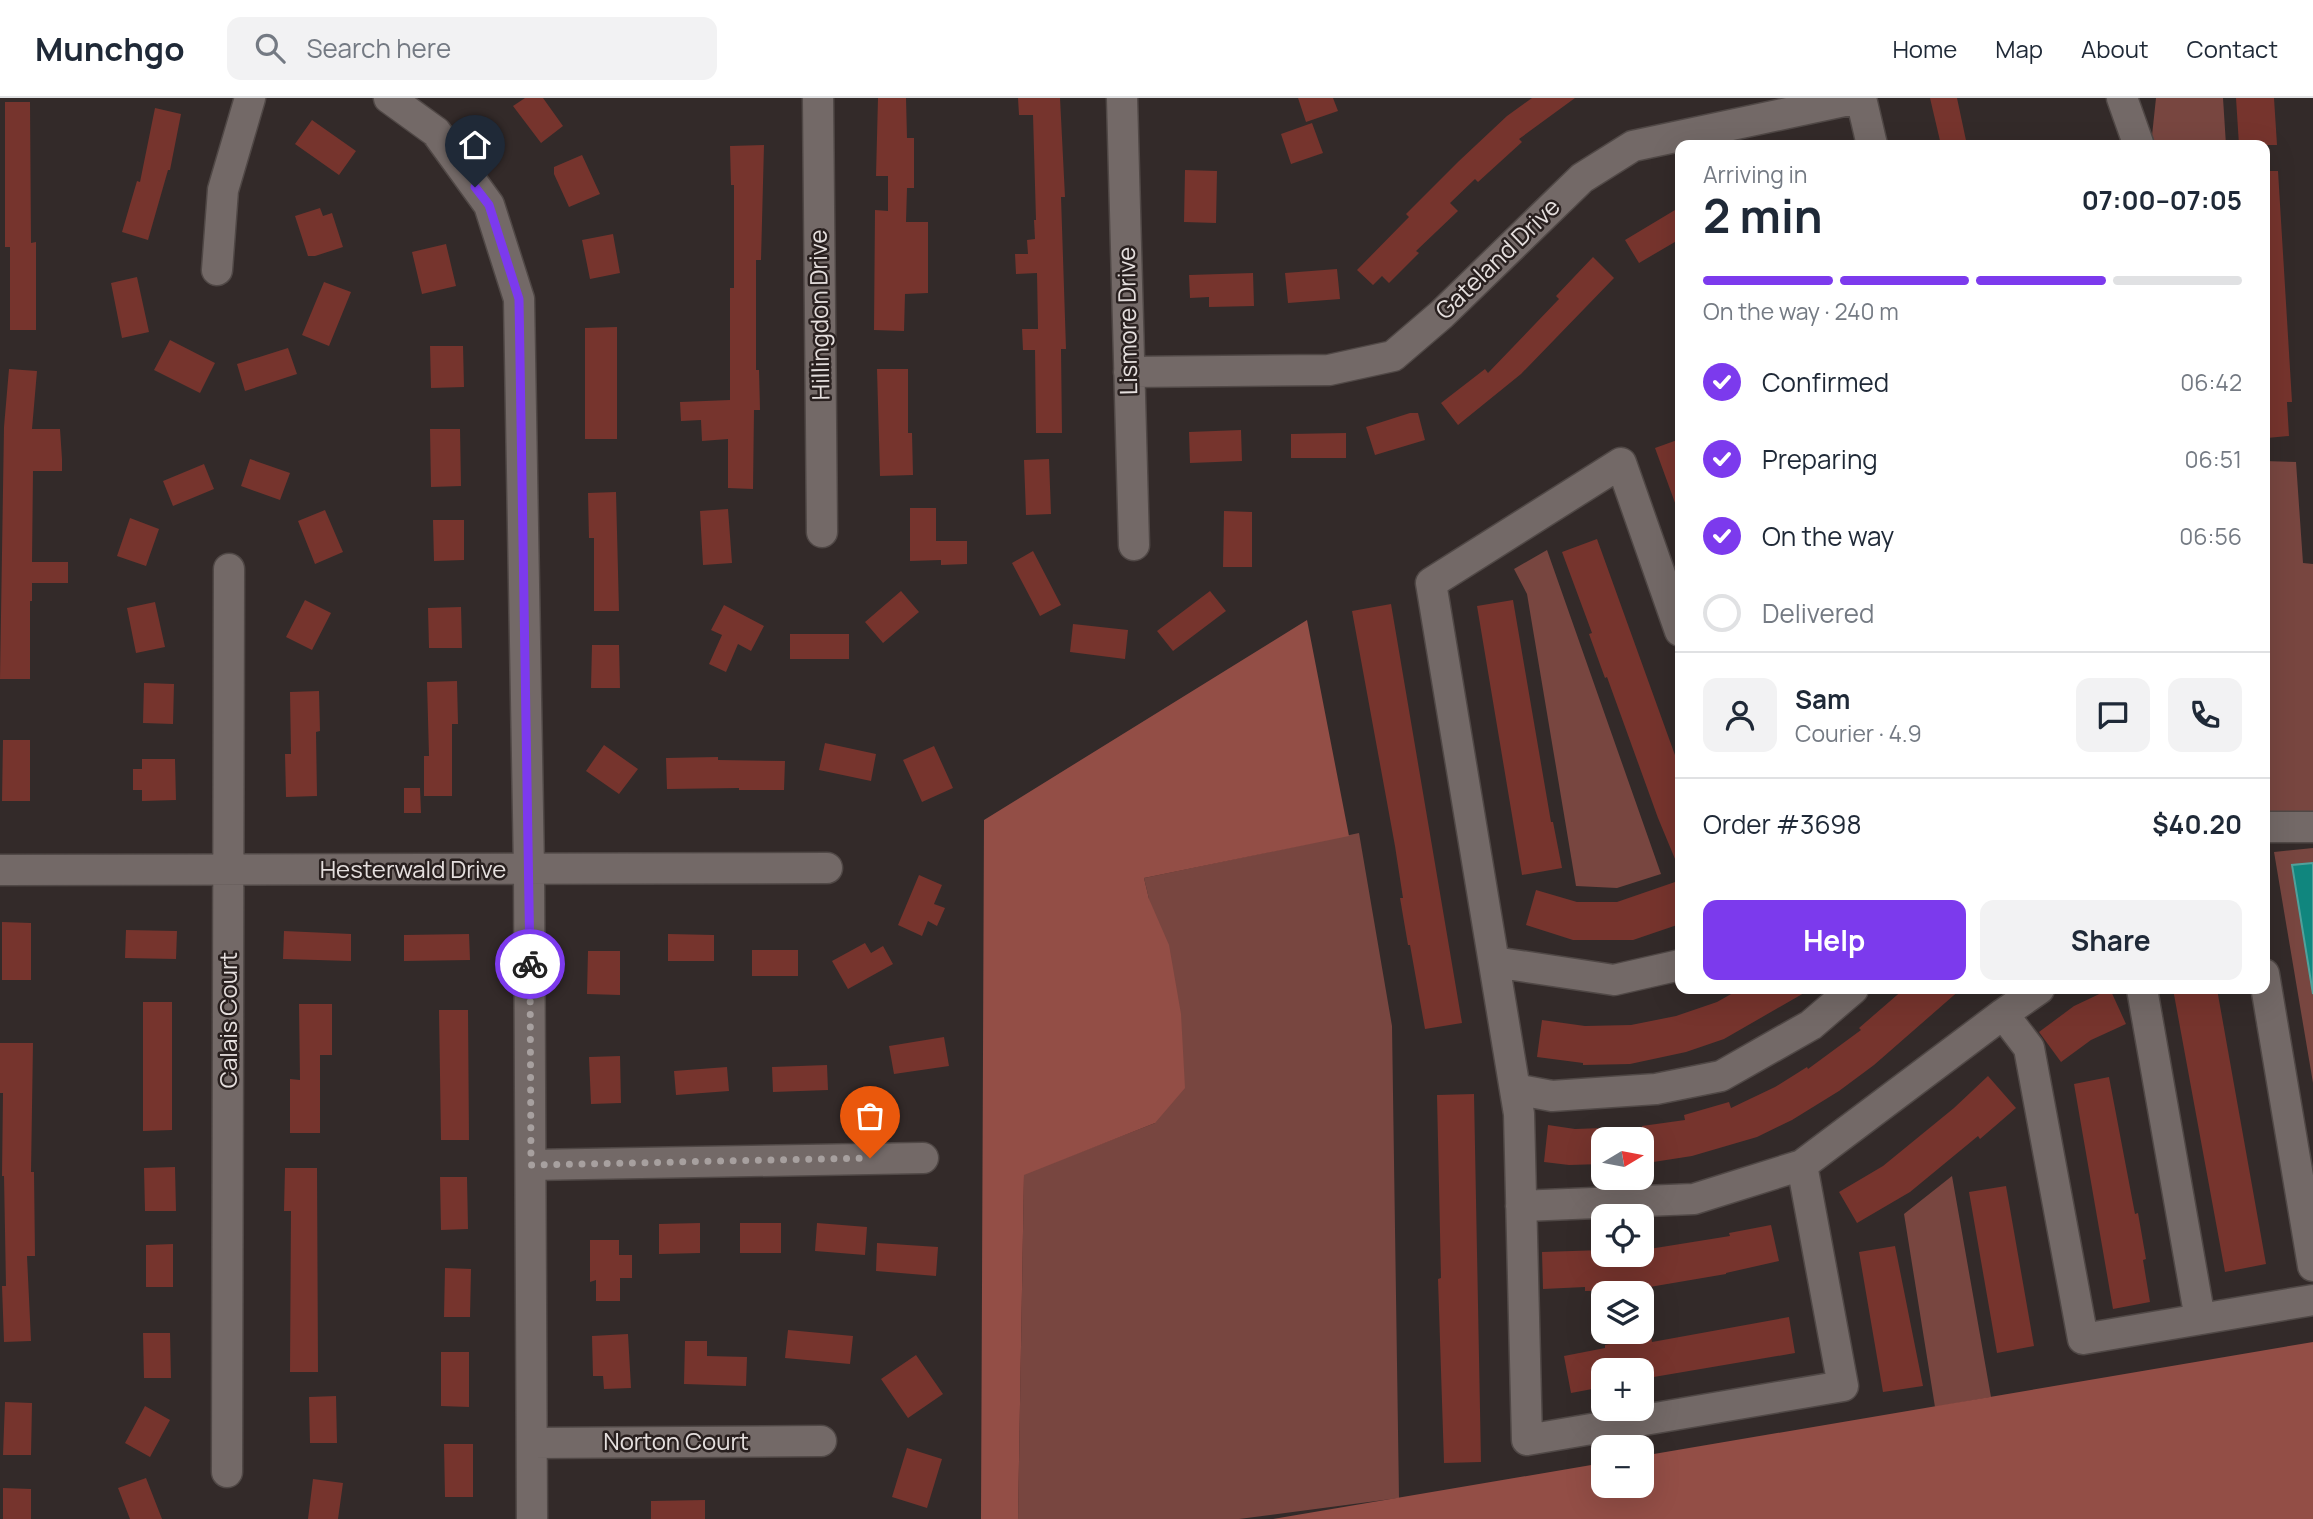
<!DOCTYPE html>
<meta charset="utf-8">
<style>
:root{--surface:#fff;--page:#f2f2f3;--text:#1f2937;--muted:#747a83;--line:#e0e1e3;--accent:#7c3aed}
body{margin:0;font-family:Manrope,sans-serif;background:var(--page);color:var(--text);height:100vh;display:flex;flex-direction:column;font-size:26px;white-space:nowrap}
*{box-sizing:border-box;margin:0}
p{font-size:23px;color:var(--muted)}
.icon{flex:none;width:38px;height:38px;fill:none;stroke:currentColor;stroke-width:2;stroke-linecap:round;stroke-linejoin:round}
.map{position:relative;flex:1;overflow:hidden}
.panel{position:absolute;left:1675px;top:42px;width:595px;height:854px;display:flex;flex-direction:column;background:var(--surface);border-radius:14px;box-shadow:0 7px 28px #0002}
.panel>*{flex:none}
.needle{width:46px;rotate:80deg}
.tools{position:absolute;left:1591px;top:1029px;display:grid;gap:14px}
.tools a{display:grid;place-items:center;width:63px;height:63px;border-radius:14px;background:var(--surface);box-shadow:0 7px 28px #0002;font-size:35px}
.pin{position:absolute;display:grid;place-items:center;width:60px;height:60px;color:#fff;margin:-72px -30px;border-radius:50% 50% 50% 0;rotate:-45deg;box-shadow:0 0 7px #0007}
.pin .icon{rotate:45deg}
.courier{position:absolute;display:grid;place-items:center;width:70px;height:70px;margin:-35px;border:5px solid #7c3aed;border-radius:50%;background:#fff;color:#222;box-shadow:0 2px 9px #0007}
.headline em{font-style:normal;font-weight:700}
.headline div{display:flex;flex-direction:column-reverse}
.headline{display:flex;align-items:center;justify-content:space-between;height:119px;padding:0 28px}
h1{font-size:46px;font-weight:700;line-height:52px}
.bar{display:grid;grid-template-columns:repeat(4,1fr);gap:10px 7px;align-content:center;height:84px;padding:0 28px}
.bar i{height:9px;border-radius:5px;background:var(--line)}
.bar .active{background:var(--accent)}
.bar p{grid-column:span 4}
.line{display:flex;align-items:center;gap:18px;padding:0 28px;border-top:2px solid var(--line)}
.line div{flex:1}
.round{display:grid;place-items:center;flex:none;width:74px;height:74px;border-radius:14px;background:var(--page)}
ol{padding:0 28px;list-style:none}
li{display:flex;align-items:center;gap:21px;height:77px}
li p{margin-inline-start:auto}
li .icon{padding:7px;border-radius:50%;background:var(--accent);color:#fff;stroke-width:4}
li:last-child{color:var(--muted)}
li i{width:38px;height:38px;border:4px solid var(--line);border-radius:50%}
.primary-button{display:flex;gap:14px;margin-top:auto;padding:14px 28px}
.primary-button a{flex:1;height:80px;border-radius:14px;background:var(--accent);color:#fff;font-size:28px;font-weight:700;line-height:80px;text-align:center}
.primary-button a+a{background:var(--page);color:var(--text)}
header{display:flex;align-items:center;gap:42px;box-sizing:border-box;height:98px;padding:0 35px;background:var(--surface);border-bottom:2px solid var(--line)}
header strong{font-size:33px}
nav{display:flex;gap:38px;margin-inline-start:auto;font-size:24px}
.search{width:490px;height:63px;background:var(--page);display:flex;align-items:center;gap:18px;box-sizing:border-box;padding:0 24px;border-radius:14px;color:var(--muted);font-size:26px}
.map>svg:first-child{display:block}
</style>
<header>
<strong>Munchgo</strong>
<div class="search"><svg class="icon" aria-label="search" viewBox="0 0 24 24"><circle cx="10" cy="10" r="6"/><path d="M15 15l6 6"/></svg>Search here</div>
<nav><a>Home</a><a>Map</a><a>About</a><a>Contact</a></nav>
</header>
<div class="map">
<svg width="2313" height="1421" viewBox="0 0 2313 1421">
<rect width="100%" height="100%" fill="#332a29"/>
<path fill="#784640" d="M2156 0H2223L2226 47H2151Z
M2264 363 2296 364 2303 465 2313 466V721L2265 723Z
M1547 452 1661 776 1617 790 1576 788 1527 496 1514 471Z
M1359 735 1392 928 1399 1400 1239 1421H1018L1024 1076 1155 1025 1149 801 1144 780Z
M2313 750V985L2274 754Z
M1952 1078 1991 1299 1935 1309 1904 1116Z"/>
<path fill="#934e46" d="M1307 522 1349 738 1144 780 1149 801 1169 847 1181 916 1185 990 1155 1025 1024 1077 1018 1421H981L984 722Z
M2313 1244V1421H1273L1603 1365V1388H1642V1358Z"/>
<path fill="#10867e" stroke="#50a19b" stroke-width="2" d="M2313 765V896L2292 767Z"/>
<path fill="#76342d" d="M525 0H543L563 28 541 45 513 8Z
M878 0H906L907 40H914V90H907L906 124H928V195L905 196 904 233 874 232 875 112 888 113V78H876Z
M1018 0H1060L1065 99H1061L1066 251H1061L1062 335H1036L1035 252H1023L1022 231H1038L1037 175 1016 176 1015 156H1028L1027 142 1035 141 1034 122H1036L1033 17H1019Z
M1298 0H1333L1338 13 1306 24Z
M1532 0H1575L1519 41 1522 44 1478 84 1475 81 1450 105 1458 113 1416 153 1419 155 1389 185 1382 178 1373 187 1357 172 1409 119 1406 116 1459 63 1507 18Z
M1930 0H1957L1967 47H1941Z
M2236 0H2274L2277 47H2239Z
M5 4H30L31 145 36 144V232H10V149H5Z
M155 10 181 16 170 72H168L148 142 122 134 137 83 140 84Z
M312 22 356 53 339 77 295 46Z
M1312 25 1323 55 1291 66 1281 36Z
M764 47 761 162H756V272H759L760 312H754L753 391 728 390V341L702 343 701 322 681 323 680 304 730 302V190H734V87H731L730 48Z
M582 57 600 96 569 109 554 76V69Z
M1185 72 1217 73 1216 125 1184 124Z
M2264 73H2278L2292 304H2287L2289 338 2267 340 2264 305Z
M1680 109V141L1639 165 1625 142Z
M320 110 323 118 332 115 343 149 315 158H308L295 118Z
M613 136 620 175 590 181 582 142Z
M446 146 456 188 422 196 412 154Z
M1593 159 1614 180 1521 276 1458 327 1441 305 1485 271 1488 275 1559 201 1556 198Z
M1337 171 1340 201 1288 205 1285 175Z
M1253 175 1254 208 1209 209V199L1190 200 1189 177Z
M137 179 149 234 122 240 111 185Z
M324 184 351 194 329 248 302 237Z
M617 229V341H585V230Z
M170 242 215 265 200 295 154 272Z
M430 248H463L464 289 431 290Z
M288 250 297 276 245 293 237 266Z
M9 271 37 273 32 331H60L62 361V373H33L32 464H68V485H32V503H30V581H0L4 329Z
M877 271H908V335H912L913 377 880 378Z
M1410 315H1418L1425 342 1375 357 1366 329Z
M430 331H460L461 388 431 389Z
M1241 332 1242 363 1190 365 1189 334Z
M1346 335V360H1291V336Z
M1680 341V412L1678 413 1655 350Z
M250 361 290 375 280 402 241 388Z
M1049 361 1051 416 1026 417 1024 362Z
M204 366 214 391 173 408 163 383Z
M616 394 619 513H594V440H589L588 395Z
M910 410H936V443H967V466L941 467V462L910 463Z
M728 411 732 465 703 467 700 413Z
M325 412 343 454 315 466 298 423Z
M1224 413 1252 414V469H1223Z
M130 420 159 431 146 468 117 458Z
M433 422H464V462L434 463Z
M1597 441 1680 671V773L1658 720 1607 579 1605 580 1589 536 1592 535 1562 454Z
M1033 453 1061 507 1040 518 1012 465Z
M901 493 919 514 883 545 865 524Z
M1210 493 1226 513 1173 553 1157 533Z
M305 502 331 515 312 552 286 539Z
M1513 502 1551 724H1553L1562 770 1522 777 1477 508Z
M155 504 165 549 136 555 127 510Z
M1391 506 1462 925 1425 931 1410 847H1408L1400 800H1403L1395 748 1352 513Z
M724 507 764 528 751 553 738 546 726 574 709 566 722 537 711 532Z
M461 509 462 550H429L428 510Z
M1073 526 1128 532 1125 561 1070 554Z
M790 536H849V561H790Z
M592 547H619L620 590H591Z
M457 583 458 626H452V698H424V658H429L427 584Z
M144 585 174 586 173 626 143 625Z
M319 593 320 633 316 634 317 698 286 699 285 656H291L290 594Z
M3 642H30V703H2Z
M825 645 876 656 871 683 819 672Z
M604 647 638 671 619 696 586 673Z
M934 648 953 690 922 704 903 662Z
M718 659V662L785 663 784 692H739V690L667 691 666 660Z
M142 661H175L176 702 142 703V692H133V671H142Z
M404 690H420L421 715H404Z
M919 777 942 787 934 806 945 810 937 828 928 823 922 838 898 827Z
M1675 784 1680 800V826L1633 842H1573L1526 827 1536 792 1577 804H1617Z
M2 824 31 825V882H2Z
M126 832 177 833 176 861 125 860Z
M284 833 351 836V863L283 861Z
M469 836 470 862 404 863V837Z
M668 836 714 837V863H668Z
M865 845 871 855 883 848 893 866 848 891 832 863Z
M752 852H798V878H752Z
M588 853H620V897L587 896Z
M1740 891H1811L1724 941 1686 954 1630 966 1583 967V965L1537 959 1542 922 1585 928 1631 927 1676 918 1717 904Z
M1904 891H1961L1874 967 1839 993 1792 1022 1757 1039 1692 1058 1647 1065 1642 1028 1685 1022 1684 1017 1729 1004 1731 1010 1775 989 1807 969 1808 971 1861 932 1859 930Z
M2110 891 2126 926 2091 942 2061 964 2039 934 2074 908Z
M2173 891H2217L2266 1166 2225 1174Z
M143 904H172V1032L143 1033Z
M299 906H332V957H320V1035H290V981L300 982Z
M439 912H468L469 1042H441Z
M944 939 949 968 894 976 889 948Z
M0 945H33L31 1074H34L35 1158H27L31 1243 4 1244 2 1188H6L4 1078H2L3 995H0Z
M620 958 621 1005 591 1006 589 959Z
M827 967 828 992 773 994 772 969Z
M727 969 729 993 676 997 674 973Z
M1988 978 2016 1010 1980 1041 1978 1038 1910 1094 1857 1125 1839 1094 1883 1068 1954 1010Z
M2109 979 2135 1116 2138 1115 2146 1161 2143 1162 2150 1204 2113 1211 2074 986Z
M1474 996 1481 1364 1444 1365 1438 1181 1441 1180 1437 997Z
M1548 1027 1575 1031 1603 1030V1066L1569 1067 1544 1064Z
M175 1069 176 1113H145L144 1070Z
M285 1070H317L318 1274H290L291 1113H284Z
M440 1079H467L468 1131 441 1132Z
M2006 1088 2034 1248 1997 1255 1969 1094Z
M700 1125V1155L659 1156V1126Z
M740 1125H781V1155H740Z
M817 1125 867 1129 865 1157 815 1153Z
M1771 1127 1779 1163 1726 1175V1176L1632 1192 1585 1193V1189L1543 1191 1542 1154 1603 1152V1157H1643V1152L1730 1138 1729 1135Z
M590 1142H619V1157H632V1180H620V1203H596V1182L590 1184Z
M877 1145 938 1149 936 1178 876 1173Z
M173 1146V1189H146V1147Z
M1895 1148 1923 1288 1883 1294 1859 1154Z
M445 1170 471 1171 470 1219H444Z
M1789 1219 1795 1255 1642 1281V1272H1599L1603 1289 1571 1295 1564 1258 1605 1250V1247L1651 1238 1652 1244Z
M788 1232 853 1238 850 1266 785 1260Z
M143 1235H170L171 1280H144Z
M628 1236 631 1290 604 1291 603 1278H593L592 1238Z
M685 1243H707V1258L747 1259 746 1288 684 1286Z
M441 1254H469V1309L441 1308Z
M916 1257 943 1296 908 1320 881 1281Z
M336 1298 337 1345H310L309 1299Z
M5 1304 32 1305 31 1357H3Z
M145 1308 170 1322 150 1359 125 1345Z
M444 1346H473V1399H445Z
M907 1350 942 1361 927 1410 892 1399Z
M146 1380 162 1421H130L118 1390Z
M313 1381 343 1385 338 1421H308Z
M3 1390 31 1391V1421H3Z
M705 1402V1421H651V1403Z"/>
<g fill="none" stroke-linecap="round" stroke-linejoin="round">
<defs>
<path id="minor" d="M389 0 436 34 489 107 519 201 529 772 532 1421
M818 0 822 434
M1122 0 1134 447
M1861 0 1872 47
M2122 0 2138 45 2137 47
M217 172 223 92 250 0
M1129 274 1329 272 1393 258 1442 216 1582 80 1633 48 1858 0
M1680 533 1621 365 1431 485 1519 1016 1527 1342 1843 1288 1802 1067 2003 916 2029 950 2083 1241 2313 1202
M2264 729H2313
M0 772 827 770
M1494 864 1614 882 1680 867
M2264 876 2313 1168
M2142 891 2200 1221
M2003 916 2039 891
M1515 991 1552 998 1656 991 1721 978 1811 927 1853 891
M531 1067 923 1060
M1521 1108 1694 1101 1802 1067
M532 1345 821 1343
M227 1374 229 471"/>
</defs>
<use href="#minor" stroke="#504846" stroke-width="33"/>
<use href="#minor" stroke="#736967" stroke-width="30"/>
</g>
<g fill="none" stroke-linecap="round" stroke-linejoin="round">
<path stroke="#a7a09f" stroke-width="7" stroke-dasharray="0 12.6" d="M530 866 531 1067 870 1060"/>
<path stroke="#7c3aed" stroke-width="9" d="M475 89 489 107 519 201 530 866"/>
</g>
<g text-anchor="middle" stroke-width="5" stroke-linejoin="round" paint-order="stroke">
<g font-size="24" fill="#e5dfde" stroke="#29201f">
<text transform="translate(1498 161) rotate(-44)" y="8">Gateland Drive</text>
<text transform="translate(820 217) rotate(-91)" y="8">Hillingdon Drive</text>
<text transform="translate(1128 223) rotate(-91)" y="8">Lismore Drive</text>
<text x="413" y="780">Hesterwald Drive</text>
<text transform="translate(229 922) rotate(-90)" y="8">Calais Court</text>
<text x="676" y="1352">Norton Court</text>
</g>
</g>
</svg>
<div class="tools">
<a><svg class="needle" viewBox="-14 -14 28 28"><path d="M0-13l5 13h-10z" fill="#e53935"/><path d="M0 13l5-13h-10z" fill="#747a83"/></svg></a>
<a><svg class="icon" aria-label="locate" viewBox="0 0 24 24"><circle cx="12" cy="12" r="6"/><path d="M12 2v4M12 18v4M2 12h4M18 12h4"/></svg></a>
<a><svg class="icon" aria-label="layers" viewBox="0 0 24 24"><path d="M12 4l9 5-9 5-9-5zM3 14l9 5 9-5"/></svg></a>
<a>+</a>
<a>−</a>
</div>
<div class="pin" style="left:870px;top:1060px;background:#ea580c"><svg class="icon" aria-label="bag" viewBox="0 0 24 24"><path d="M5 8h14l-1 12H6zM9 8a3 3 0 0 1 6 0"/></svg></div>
<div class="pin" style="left:475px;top:89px;background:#1f2937"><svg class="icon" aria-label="home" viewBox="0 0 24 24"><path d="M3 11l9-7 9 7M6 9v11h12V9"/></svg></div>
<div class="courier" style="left:530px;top:866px"><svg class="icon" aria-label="bike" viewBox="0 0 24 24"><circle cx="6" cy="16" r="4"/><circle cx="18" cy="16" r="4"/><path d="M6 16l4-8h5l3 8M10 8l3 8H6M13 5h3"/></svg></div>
<section class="panel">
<div class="headline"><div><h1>2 min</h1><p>Arriving in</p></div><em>07:00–07:05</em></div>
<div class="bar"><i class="active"></i><i class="active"></i><i class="active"></i><i></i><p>On the way · 240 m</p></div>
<ol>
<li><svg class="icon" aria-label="check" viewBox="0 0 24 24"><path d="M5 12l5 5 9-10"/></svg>Confirmed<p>06:42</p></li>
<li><svg class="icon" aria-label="check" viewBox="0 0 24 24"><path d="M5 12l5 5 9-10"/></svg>Preparing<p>06:51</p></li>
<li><svg class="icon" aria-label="check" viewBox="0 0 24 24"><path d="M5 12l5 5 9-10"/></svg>On the way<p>06:56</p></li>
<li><i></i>Delivered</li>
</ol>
<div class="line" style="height:126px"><a class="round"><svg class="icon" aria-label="person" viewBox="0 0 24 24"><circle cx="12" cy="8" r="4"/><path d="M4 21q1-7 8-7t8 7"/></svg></a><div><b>Sam</b><p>Courier · 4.9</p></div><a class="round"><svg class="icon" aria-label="chat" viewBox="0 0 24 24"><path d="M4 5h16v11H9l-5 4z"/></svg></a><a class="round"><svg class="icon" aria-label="phone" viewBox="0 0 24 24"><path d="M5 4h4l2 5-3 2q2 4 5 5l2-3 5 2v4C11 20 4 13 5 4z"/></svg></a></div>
<div class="line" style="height:91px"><div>Order #3698</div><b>$40.20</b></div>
<div class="primary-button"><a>Help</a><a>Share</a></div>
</section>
</div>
